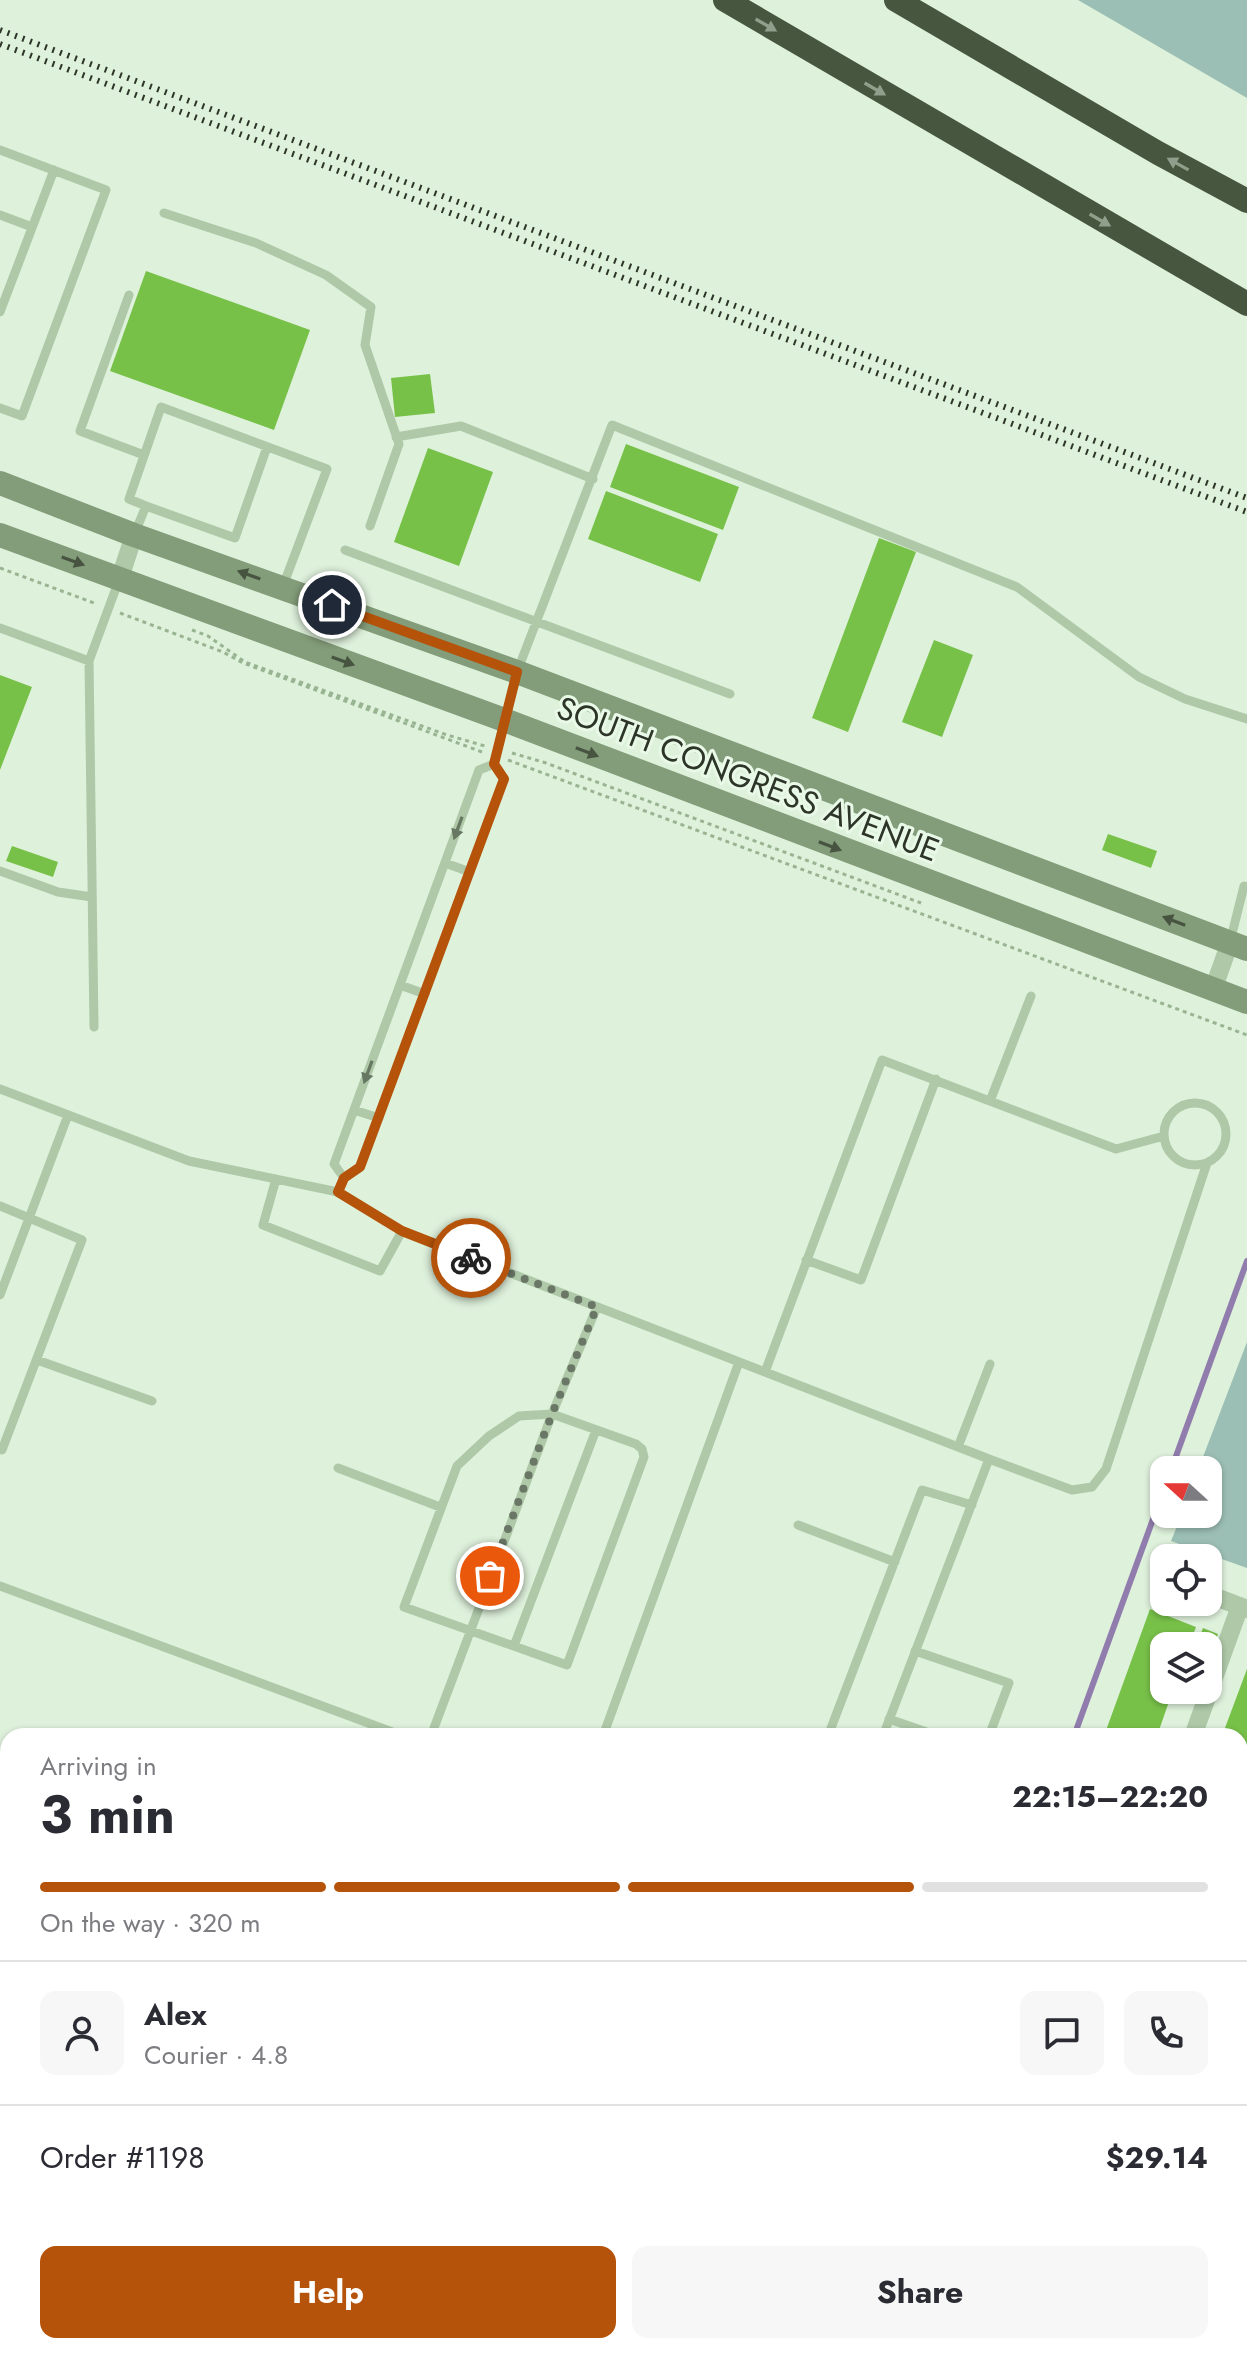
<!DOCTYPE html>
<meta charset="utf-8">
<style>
:root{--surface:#fff;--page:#f7f7f7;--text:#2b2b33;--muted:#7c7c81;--line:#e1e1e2;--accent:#b45309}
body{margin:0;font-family:Jost,sans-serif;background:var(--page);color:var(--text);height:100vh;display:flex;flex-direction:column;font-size:30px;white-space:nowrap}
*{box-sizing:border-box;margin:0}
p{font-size:26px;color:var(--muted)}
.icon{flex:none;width:44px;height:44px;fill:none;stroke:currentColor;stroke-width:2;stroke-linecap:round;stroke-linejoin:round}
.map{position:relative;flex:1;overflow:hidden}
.details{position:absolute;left:0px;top:1728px;width:1248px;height:626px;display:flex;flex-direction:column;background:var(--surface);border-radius:24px 24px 0 0;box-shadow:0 2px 6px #0004}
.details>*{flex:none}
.needle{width:52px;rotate:291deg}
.buttons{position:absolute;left:1150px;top:1456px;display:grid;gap:16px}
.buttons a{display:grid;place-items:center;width:72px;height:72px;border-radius:16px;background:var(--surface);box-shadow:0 2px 6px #0004;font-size:40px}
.pin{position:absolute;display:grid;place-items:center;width:68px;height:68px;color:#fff;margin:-34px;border:4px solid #fff;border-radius:50%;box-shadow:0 2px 8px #0007}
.courier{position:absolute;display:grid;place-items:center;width:80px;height:80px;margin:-40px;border:6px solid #b45309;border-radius:50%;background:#fff;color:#222;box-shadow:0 2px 10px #0007}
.head em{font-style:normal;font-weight:700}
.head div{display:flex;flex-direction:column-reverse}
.head{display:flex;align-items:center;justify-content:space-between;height:136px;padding:0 40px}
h1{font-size:52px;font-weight:700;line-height:60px}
.bar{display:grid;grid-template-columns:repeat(4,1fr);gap:12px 8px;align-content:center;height:96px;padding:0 40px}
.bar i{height:10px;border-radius:6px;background:var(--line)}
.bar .active{background:var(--accent)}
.bar p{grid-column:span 4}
.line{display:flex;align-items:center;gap:20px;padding:0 40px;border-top:2px solid var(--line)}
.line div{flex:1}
.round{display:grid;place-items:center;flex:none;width:84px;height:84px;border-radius:16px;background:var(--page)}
.action{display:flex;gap:16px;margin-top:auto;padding:16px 40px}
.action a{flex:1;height:92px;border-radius:16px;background:var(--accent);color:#fff;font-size:32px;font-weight:700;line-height:92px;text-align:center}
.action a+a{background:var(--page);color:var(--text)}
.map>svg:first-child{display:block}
</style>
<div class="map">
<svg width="1247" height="2353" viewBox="0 0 1247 2353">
<rect width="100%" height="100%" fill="#def1db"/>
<path fill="#9cbfb5" d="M1078 0H1247V98Z
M1247 1342V1568L1171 1541 1182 1514H1208V1470H1198Z"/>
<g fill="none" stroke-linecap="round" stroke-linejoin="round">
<path stroke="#907cad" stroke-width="6" d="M1171 1470 1247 1261
M1074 1736 1164 1489
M850 2353 852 2349"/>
</g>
<path fill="#78c149" d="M146 271 310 330 274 430 110 371Z
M430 374 435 413 395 417 391 378Z
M626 444 739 487 723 530 610 487Z
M428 448 493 472 459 566 394 542Z
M606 491 718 534 700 582 588 539Z
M879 538 916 552 848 732 812 718Z
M934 640 973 655 942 737 902 722Z
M0 675 32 687 0 770Z
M1108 834 1157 851 1151 868 1102 850Z
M12 846 58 862 53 877 6 861Z
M1150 1609 1196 1627 1189 1646H1164V1690H1173L1157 1736H1104Z
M1203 1628 1218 1634 1208 1662V1646H1196Z
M1247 1669V1827L1240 1845V1736H1222Z
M1181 1690H1198L1194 1702 1178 1697Z
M8 1827V1875L0 1879V1831Z
M0 2064 8 2067V2118L0 2139Z
M1247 2237V2287L1240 2288V2238Z
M7 2346H60L57 2353H5Z
M384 2346H435L433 2353H381Z
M503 2346H555L552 2353H500Z
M633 2346H649L667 2353H630Z"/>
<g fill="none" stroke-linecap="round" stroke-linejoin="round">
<path stroke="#99b492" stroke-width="3" stroke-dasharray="4 4" stroke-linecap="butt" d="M0 568 94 603
M120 613 223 652 243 663 482 752
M192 630 208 636 245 662 447 735 485 746
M512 753 546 763 921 903
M508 760 1247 1035"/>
<path stroke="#aec8a8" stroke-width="9" d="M0 150 106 190 22 416 0 408
M164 213 256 243 326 275 371 307 365 345 399 444 370 526
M0 215 32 227
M129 295 80 431 144 455
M0 312 54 170
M396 437 461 426 593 479
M146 506 129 499 161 407 327 469 283 586
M134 535 146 506 235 538 267 447
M345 550 730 694
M0 628 89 661
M445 863 470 872
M0 871 58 892 92 897
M1230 942 1244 886 1247 887
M400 985 425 994
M94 1027 89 661 119 580
M0 1089 189 1161 338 1192 344 1178 360 1167 504 779 494 764 517 672 612 425 1017 587 1139 677 1185 699 1247 719
M990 1101 1031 996
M1164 1134a31 31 0 1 1 62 0a31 31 0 1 1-62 0Z
M354 1110 379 1118
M344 1178 334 1164 479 770 494 764
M276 1179 263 1225 380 1271 402 1231 338 1192
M0 1206 82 1240 2 1450 0 1449
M402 1231 989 1459 883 1736
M806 1260 861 1280 936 1079
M0 1295 68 1115
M37 1360 152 1401
M765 1372 882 1060 1116 1149 1164 1136
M552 1414 636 1444 642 1449 644 1457 567 1665 404 1607 457 1466 489 1436 519 1416Z
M958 1447 990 1364
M989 1459 1072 1490 1092 1487 1106 1469 1207 1163
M338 1468 440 1507
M798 1525 895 1562
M0 1586 403 1736
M514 1646 596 1430
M915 1651 1009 1683 989 1736
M889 1719 938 1736
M431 1736 552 1414 597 1307
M603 1736 739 1362
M828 1736 922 1490 972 1505
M0 1931 8 1921
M0 2048 8 2051
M1240 2322H1247
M782 2346 801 2353
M94 2353 96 2346
M465 2353 468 2346
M715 2353 718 2346
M1164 2353 1166 2346"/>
<path stroke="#aec8a8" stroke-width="18" d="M120 578 134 535
M1213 990 1230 942
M1161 1577 1164 1579
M1208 1594 1247 1609
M1193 1736 1240 1606
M0 2004 8 2006
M1240 2083 1247 2085
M928 2346 947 2353
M968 2353 971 2346"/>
<path stroke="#839c79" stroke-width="24" d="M0 483 134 535 517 672 1247 949
M0 535 507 721 1247 1002"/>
<path stroke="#47563f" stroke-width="24" d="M725 0 1247 304
M896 0 1158 153 1247 201"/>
<path stroke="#2c3528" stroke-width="6" stroke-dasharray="2 6" stroke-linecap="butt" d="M0 30 1247 498
M0 44 1247 512"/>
</g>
<defs><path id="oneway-solid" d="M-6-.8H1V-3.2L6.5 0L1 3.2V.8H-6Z" transform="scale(2)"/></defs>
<g fill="#909f8b">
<use href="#oneway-solid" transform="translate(766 25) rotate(30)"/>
<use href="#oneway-solid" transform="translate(875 89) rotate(30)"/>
<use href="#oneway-solid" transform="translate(1178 164) rotate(-151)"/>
<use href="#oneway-solid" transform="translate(1100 220) rotate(30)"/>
</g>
<g fill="#465440">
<use href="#oneway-solid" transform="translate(73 561) rotate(20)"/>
<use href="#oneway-solid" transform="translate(249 575) rotate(-160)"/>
<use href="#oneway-solid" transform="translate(343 661) rotate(20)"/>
<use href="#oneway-solid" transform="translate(587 752) rotate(21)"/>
<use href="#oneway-solid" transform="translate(830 846) rotate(21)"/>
<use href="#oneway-solid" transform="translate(1174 921) rotate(-159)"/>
</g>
<g fill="#667762">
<use href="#oneway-solid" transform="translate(458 828) rotate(110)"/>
<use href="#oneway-solid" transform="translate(368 1072) rotate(110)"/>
</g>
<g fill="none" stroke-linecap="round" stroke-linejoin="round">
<path stroke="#6a7767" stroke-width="8" stroke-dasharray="0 14.4" d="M471 1258 597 1307 552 1414 490 1576"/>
<path stroke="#b45309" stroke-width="10" d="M332 605 517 672 494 764 504 779 360 1167 344 1178 338 1192 402 1231 471 1258"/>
</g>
<g text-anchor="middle" stroke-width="6" stroke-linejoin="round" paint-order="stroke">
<g font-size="32" fill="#2c3528" stroke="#e9f9e8">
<text transform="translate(748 779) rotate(21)" y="11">SOUTH CONGRESS AVENUE</text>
</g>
</g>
</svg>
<div class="buttons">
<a><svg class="needle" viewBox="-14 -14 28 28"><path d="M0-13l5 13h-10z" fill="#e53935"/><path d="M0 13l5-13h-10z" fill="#7c7c81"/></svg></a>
<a><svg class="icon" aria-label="locate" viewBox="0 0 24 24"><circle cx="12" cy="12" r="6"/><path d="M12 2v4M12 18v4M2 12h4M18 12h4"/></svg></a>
<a><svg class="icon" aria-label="layers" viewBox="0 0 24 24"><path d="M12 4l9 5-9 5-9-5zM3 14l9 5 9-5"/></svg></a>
</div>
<div class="pin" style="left:490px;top:1576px;background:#ea580c"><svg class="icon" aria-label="bag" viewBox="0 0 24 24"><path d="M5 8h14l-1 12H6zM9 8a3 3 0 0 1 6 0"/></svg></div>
<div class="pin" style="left:332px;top:605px;background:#1f2937"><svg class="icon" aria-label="home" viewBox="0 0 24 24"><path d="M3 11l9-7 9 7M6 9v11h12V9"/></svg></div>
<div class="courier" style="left:471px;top:1258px"><svg class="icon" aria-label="bike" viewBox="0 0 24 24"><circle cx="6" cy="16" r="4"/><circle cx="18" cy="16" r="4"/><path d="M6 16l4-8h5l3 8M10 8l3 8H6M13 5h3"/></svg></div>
<section class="details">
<div class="head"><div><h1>3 min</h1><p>Arriving in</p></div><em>22:15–22:20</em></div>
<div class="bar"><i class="active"></i><i class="active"></i><i class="active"></i><i></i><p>On the way · 320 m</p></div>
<div class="line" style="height:144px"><a class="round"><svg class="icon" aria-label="person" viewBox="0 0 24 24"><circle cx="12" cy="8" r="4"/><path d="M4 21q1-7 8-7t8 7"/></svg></a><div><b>Alex</b><p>Courier · 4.8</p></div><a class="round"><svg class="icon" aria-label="chat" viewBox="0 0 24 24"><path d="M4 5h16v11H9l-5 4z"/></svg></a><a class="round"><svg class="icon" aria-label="phone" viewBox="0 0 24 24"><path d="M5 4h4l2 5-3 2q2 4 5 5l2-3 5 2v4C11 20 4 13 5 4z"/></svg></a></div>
<div class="line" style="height:104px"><div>Order #1198</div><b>$29.14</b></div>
<div class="action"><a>Help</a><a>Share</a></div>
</section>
</div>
